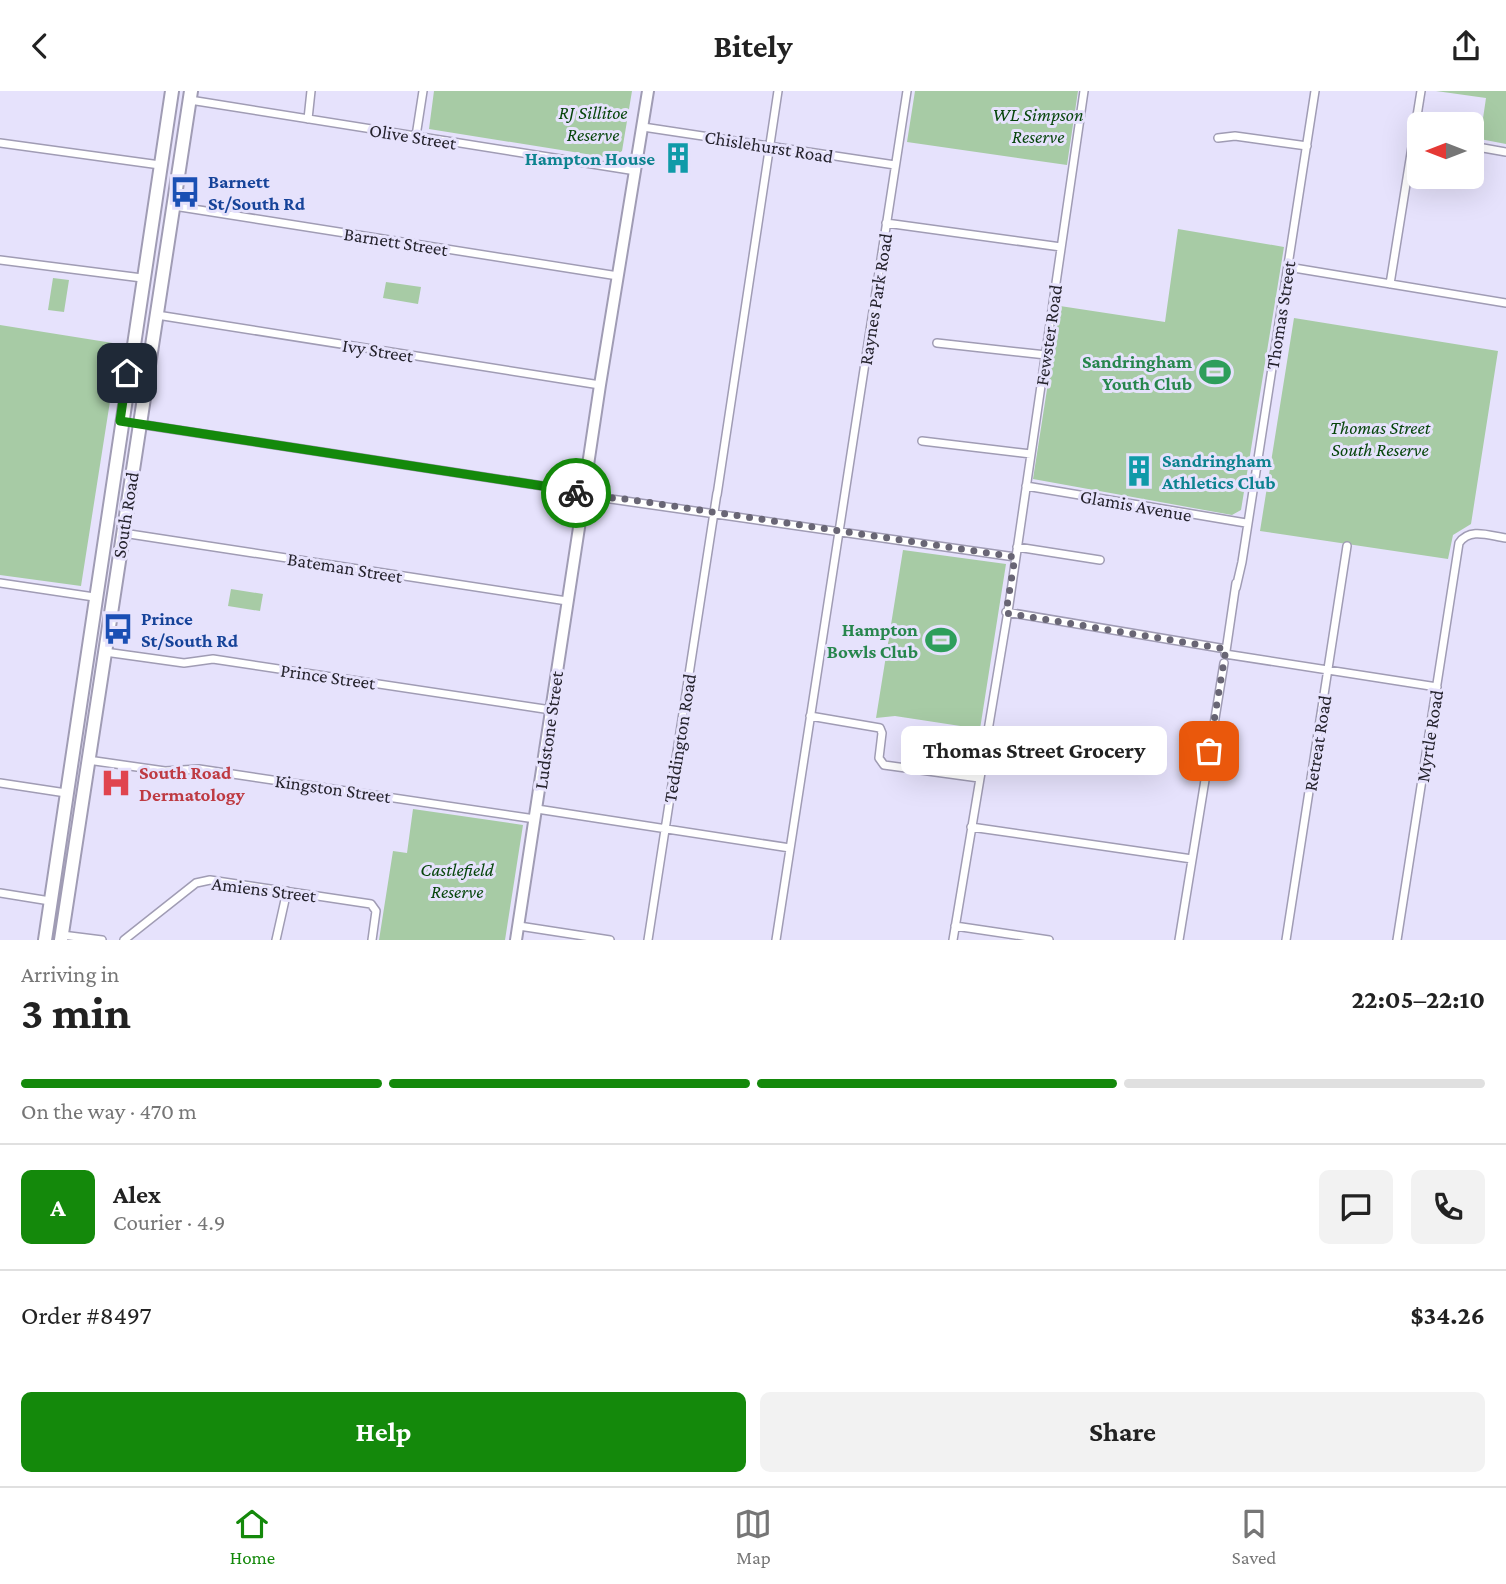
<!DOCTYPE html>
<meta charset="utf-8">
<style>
:root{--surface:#fff;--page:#f2f2f2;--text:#222;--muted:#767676;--line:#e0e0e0;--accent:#14890b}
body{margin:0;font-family:"Crimson Pro",serif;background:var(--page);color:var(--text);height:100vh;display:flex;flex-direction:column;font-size:26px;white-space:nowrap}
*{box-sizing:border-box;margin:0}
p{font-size:23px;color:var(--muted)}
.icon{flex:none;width:38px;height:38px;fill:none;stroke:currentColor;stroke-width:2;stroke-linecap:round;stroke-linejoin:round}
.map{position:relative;height:849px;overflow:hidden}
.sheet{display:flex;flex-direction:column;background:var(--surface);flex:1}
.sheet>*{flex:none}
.needle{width:46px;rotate:270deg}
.tools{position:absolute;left:1407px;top:21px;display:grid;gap:14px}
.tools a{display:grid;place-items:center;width:77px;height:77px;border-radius:10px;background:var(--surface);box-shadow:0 7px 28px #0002;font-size:35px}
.pin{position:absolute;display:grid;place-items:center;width:60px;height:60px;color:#fff;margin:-30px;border-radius:14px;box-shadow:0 4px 10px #0006}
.courier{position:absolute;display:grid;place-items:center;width:70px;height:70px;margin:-35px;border:5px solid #14890b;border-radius:50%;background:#fff;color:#222;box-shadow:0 2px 9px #0007}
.bubble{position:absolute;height:49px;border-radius:10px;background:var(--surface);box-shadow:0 7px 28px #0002;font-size:23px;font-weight:700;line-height:49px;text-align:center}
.summary em{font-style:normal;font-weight:700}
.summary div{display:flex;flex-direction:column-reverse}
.summary{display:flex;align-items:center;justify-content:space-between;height:119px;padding:0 21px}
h1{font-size:46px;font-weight:700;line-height:52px}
.bar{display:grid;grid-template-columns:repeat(4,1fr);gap:10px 7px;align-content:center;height:84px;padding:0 21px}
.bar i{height:9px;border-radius:5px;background:var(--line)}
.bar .selected{background:var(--accent)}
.bar p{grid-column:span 4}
.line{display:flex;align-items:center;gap:18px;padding:0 21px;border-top:2px solid var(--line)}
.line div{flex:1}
.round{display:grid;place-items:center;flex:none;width:74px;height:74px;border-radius:10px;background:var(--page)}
.cta{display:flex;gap:14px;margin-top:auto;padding:14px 21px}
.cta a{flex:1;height:80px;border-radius:10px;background:var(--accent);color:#fff;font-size:28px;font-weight:700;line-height:80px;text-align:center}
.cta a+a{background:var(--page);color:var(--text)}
header{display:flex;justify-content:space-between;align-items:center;height:91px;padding:0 21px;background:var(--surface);font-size:32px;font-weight:700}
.tabs{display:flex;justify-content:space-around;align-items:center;height:98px;border-top:2px solid var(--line);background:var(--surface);font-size:19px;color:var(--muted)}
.tabs a{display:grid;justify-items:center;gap:4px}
.tabs .selected{color:var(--accent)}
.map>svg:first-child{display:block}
</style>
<header><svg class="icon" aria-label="back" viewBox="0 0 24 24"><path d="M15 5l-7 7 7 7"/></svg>Bitely<svg class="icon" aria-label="share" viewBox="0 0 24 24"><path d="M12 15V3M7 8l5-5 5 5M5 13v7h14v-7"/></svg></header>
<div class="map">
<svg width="1506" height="849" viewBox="0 0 1506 849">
<rect width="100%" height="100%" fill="#e6e2fc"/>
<path fill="#a7cba5" d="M434 0H632L622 60 611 67 429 38Z
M915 0H1078L1067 74 907 51Z
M1436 0H1506V53L1480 48 1486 7Z
M1178 138 1284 156 1241 419 1232 424 1033 388 1060 215 1165 231Z
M53 187 69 189 64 221 48 219Z
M386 191 421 196 418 213 383 207Z
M1294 227 1498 260 1471 433 1453 444 1448 468 1260 440Z
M0 234 119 253 81 495 0 484Z
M903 459 1006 473 980 638 895 625 876 627Z
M231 498 263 503 260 520 228 515Z
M413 718 523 734 505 849H379L393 760 407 762Z"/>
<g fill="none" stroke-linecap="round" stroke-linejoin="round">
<defs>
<path id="street" d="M190 9 636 80
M308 28 311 0
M643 36 895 74
M416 45 423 0
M1218 47 1235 45 1307 55
M0 52 160 74
M1472 55 1506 61
M174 115 618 185
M886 132 1061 156
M0 169 142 187
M1288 176 1506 212
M1390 193 1421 0
M157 224 600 294
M937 252 1046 264
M139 333 556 397 576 402
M922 350 1031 363
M1026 395 1246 432
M717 404 778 0
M590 405 1015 466
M123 442 567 510
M1017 456 1100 469
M0 492 94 506
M1236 497 1242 471 1315 0
M1006 521 1226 558
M1226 560 1236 492
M105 561 184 572 213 568 551 619
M1225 563 1437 596
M810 625 880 637 882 642 879 667 884 674 979 687
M88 669 165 680 199 678 535 728
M0 692 66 702
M537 718 790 757
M971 736 1192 768
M0 802 50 810
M519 835 610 849
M955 835 1049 849
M62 844 102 849
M124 849 196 792 210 789 371 813 376 820 372 849
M276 849 287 800
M648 849 717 402
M776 849 907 0
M953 849 1009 514 1084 0
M1179 849 1224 572
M1286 849 1347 455
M1397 849 1459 452C1470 436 1490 445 1506 447"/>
<path id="secondary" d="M577 401a6 6 0 1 1 12 0a6 6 0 1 1-12 0Z
M589 397 588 374 600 294 648 0
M516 849 580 430 587 407"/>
<path id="primary" d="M45 849 172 0
M61 849 191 0"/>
</defs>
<use href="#street" stroke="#a09cb4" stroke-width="10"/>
<use href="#secondary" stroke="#a09cb4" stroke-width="14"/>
<use href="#primary" stroke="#a09cb4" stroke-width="16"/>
<use href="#street" stroke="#fff" stroke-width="7"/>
<use href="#secondary" stroke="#fff" stroke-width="10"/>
<use href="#primary" stroke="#fff" stroke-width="12"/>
</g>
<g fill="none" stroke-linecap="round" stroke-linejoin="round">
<path stroke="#696675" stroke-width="7" stroke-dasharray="0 12.6" d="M576 402 584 407H619L1015 466 1006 522 1226 558 1209 660"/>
<path stroke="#14890b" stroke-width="9" d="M127 282 120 330 556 397 576 402"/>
</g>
<defs>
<symbol id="building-bare" viewBox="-9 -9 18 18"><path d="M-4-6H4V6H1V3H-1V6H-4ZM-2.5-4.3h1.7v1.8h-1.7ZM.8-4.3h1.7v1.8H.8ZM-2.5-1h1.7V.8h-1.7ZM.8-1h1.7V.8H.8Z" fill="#0f9aa8" stroke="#e6e2fc" stroke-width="2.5" paint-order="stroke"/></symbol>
<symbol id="bus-bare" viewBox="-9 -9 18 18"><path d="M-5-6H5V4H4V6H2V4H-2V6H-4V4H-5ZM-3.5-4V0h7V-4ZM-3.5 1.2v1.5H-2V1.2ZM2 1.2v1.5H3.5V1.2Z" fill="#1a4fb4" stroke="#e6e2fc" stroke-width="2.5" paint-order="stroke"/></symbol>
<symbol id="stadium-bare" viewBox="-9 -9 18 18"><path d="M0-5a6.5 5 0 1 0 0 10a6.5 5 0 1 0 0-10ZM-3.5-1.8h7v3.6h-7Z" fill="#2e9e5b" stroke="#e6e2fc" stroke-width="2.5" paint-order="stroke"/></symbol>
<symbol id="hospital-bare" viewBox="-9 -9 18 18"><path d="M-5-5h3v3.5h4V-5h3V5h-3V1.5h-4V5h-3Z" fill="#e0444e" stroke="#e6e2fc" stroke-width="2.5" paint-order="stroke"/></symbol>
</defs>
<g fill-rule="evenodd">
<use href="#building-bare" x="656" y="45" width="44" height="44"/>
<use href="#bus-bare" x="163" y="79" width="44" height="44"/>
<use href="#stadium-bare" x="1193" y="259" width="44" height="44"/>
<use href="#building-bare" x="1117" y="358" width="44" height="44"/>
<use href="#bus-bare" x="96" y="516" width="44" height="44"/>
<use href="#stadium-bare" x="919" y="527" width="44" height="44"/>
<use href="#hospital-bare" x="94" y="670" width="44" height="44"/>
</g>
<g text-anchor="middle" stroke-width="6" stroke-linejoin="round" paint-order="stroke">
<g font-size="19" font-style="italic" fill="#07460c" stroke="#e6e2fc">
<text x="593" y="28">RJ Sillitoe<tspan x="593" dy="22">Reserve</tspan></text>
<text x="1038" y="30">WL Simpson<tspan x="1038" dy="22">Reserve</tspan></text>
<text x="1380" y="343">Thomas Street<tspan x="1380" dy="22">South Reserve</tspan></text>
<text x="457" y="785">Castlefield<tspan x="457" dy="22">Reserve</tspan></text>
</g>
<g font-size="19" fill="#25232d" stroke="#e6e2fc">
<text transform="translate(413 45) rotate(9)" y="7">Olive Street</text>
<text transform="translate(769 55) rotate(9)" y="7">Chislehurst Road</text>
<text transform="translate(396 150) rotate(9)" y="7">Barnett Street</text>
<text transform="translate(875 208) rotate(-81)" y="7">Raynes Park Road</text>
<text transform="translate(1280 224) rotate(-81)" y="7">Thomas Street</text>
<text transform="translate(1048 244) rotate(-82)" y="7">Fewster Road</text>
<text transform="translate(378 259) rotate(9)" y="7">Ivy Street</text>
<text transform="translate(1136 414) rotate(10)" y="7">Glamis Avenue</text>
<text transform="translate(125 424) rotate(-81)" y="7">South Road</text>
<text transform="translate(345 476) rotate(9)" y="7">Bateman Street</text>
<text transform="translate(328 585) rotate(8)" y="7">Prince Street</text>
<text transform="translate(548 639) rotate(-82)" y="7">Ludstone Street</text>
<text transform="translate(1429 645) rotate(-81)" y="7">Myrtle Road</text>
<text transform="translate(679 647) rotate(-81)" y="7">Teddington Road</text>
<text transform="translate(1317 652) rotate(-81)" y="7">Retreat Road</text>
<text transform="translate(333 697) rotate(8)" y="7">Kingston Street</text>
<text transform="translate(264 798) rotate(7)" y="7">Amiens Street</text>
</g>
<g font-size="19" font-weight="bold" fill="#0d838f" stroke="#e6e2fc" text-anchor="end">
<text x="655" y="74">Hampton House</text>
<text x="1162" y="376" text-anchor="start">Sandringham<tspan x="1162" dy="22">Athletics Club</tspan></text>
</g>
<g font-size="19" font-weight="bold" fill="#164399" stroke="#e6e2fc" text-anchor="start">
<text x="208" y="97">Barnett<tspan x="208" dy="22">St/South Rd</tspan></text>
<text x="141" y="534">Prince<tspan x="141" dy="22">St/South Rd</tspan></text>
</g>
<g font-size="19" font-weight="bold" fill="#27864d" stroke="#e6e2fc" text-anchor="end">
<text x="1192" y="277">Sandringham<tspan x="1192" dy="22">Youth Club</tspan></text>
<text x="918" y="545">Hampton<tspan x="918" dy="22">Bowls Club</tspan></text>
</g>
<g font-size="19" font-weight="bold" fill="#be3a42" stroke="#e6e2fc" text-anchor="start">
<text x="139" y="688">South Road<tspan x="139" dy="22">Dermatology</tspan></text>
</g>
</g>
</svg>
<div class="tools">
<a><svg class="needle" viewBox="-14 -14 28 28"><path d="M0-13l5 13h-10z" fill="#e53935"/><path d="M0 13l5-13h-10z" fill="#767676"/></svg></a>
</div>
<div class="pin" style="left:1209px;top:660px;background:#ea580c"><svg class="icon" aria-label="bag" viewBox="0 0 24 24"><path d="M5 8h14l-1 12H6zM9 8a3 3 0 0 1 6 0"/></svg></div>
<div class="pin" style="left:127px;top:282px;background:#1f2937"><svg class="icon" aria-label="home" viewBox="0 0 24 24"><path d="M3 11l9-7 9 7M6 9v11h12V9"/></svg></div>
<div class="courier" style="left:576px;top:402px"><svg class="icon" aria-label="bike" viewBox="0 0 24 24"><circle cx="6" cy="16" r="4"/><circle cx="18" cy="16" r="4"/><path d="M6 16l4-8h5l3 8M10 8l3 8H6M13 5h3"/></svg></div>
<div class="bubble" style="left:901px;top:635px;width:266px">Thomas Street Grocery</div>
</div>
<section class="sheet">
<div class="summary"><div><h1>3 min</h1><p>Arriving in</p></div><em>22:05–22:10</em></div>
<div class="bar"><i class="selected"></i><i class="selected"></i><i class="selected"></i><i></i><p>On the way · 470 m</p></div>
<div class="line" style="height:126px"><b class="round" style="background:var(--accent);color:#fff">A</b><div><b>Alex</b><p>Courier · 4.9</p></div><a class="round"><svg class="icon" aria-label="chat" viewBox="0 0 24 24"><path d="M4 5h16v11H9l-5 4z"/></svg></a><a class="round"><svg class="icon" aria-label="phone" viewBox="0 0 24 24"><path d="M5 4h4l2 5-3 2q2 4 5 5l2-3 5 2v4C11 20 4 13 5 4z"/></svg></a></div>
<div class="line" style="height:91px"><div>Order #8497</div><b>$34.26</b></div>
<div class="cta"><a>Help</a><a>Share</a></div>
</section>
<nav class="tabs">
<a class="selected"><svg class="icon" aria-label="home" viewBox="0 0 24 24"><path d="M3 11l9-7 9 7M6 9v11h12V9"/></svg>Home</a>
<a><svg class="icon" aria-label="map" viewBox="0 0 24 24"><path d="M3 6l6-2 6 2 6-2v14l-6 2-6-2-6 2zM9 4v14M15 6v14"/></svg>Map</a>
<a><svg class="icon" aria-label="saved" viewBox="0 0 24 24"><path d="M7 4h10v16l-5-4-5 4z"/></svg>Saved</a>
</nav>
